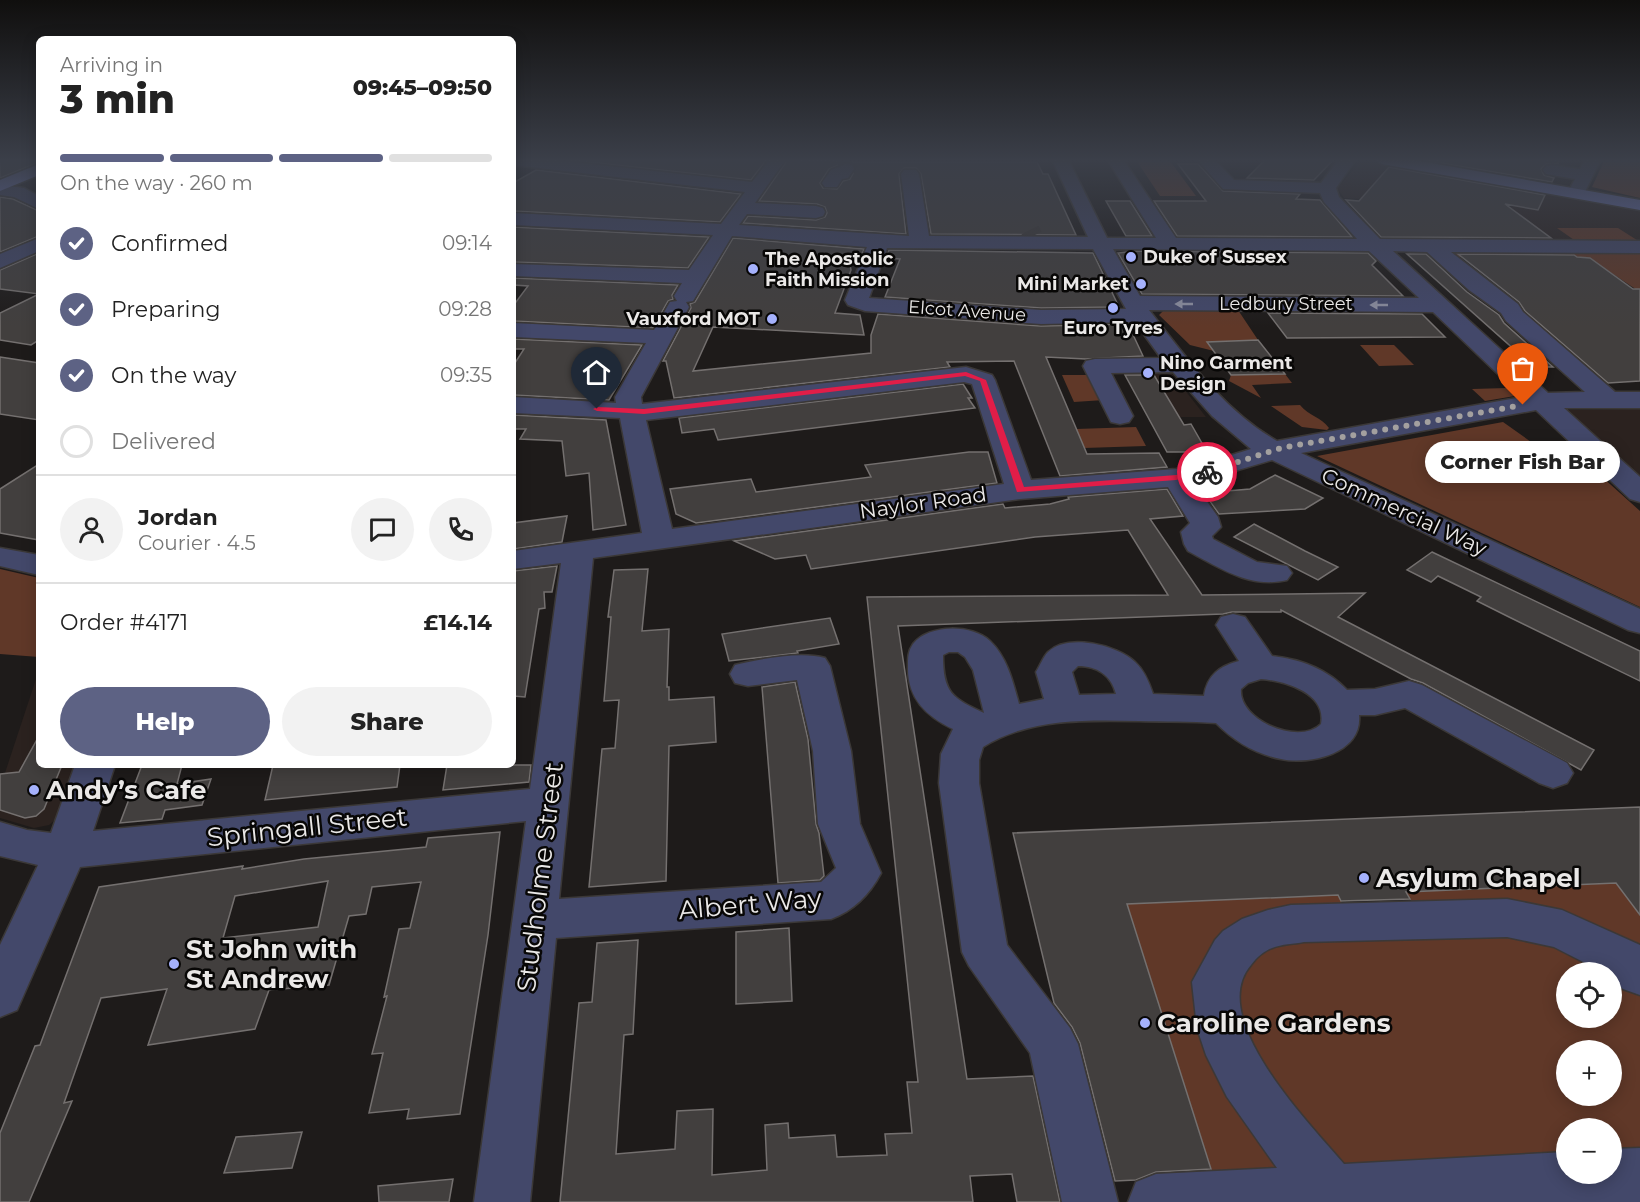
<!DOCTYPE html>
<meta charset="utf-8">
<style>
:root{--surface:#fff;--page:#f2f2f2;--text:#222;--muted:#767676;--line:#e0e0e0;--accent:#5d6284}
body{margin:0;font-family:Montserrat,sans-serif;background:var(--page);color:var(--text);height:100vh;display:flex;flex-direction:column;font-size:22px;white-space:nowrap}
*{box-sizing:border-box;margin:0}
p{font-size:20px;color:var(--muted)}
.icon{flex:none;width:33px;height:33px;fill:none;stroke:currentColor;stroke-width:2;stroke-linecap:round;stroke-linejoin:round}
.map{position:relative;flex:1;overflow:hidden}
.details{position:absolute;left:36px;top:36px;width:480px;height:732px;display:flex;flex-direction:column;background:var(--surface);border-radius:9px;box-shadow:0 3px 15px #0003}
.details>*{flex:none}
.buttons{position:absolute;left:1556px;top:962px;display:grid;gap:12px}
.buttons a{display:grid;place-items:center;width:66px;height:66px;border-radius:50%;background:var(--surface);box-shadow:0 3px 15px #0003;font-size:30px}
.pin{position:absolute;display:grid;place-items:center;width:51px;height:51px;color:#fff;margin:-62px -26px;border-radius:50% 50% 50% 0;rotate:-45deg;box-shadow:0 0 6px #0007}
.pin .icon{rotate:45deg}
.courier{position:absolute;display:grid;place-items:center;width:60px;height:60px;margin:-30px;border:4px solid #e11d48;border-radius:50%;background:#fff;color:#222;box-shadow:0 2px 8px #0007}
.bubble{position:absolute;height:42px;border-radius:21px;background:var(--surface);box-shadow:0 3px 15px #0003;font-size:20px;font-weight:800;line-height:42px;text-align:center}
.head em{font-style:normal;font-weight:800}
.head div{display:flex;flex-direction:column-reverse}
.head{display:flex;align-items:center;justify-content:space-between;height:102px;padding:0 24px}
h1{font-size:39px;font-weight:800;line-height:45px}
.bar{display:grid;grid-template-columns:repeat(4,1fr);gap:9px 6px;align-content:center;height:72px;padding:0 24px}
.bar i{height:8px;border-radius:4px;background:var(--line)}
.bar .on{background:var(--accent)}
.bar p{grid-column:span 4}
.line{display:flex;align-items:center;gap:15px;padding:0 24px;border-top:2px solid var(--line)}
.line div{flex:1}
.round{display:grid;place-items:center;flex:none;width:63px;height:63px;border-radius:32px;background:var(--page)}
ol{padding:0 24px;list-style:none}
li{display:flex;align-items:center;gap:18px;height:66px}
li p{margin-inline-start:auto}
li .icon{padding:6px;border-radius:50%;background:var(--accent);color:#fff;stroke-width:4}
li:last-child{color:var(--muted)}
li i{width:33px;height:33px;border:3px solid var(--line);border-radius:50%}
.primary-button{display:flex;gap:12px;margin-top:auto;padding:12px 24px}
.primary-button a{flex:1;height:69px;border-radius:36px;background:var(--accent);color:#fff;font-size:24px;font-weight:800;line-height:69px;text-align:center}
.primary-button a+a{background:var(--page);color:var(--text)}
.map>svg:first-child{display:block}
</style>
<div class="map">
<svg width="1640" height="1202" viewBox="0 0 1640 1202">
<rect width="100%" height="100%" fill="#1e1b1a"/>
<path fill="#2b221f" d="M1363 159 1640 209V243L1530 242 1496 216 1411 201 1344 198 1337 188Z
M1152 370H1169L1206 417H1179Z
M1640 409V476L1567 410Z
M39 670V765H76L57 818 49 825 34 828 0 818V788Z"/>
<path fill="#603828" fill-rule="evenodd" d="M1605 159H1640V198L1592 187Z
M1136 160 1170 161 1196 196H1160Z
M1557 228H1618L1640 242H1577Z
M1452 251 1640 252V292L1589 258 1453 257 1449 254Z
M1164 310H1238L1258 340 1207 342 1214 351 1190 345 1159 315Z
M1360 345H1394L1414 365 1379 366Z
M1285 374 1292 383 1252 385 1261 398 1229 381 1231 375Z
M1062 375H1088L1104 400 1074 402Z
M1507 388 1515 396 1485 401 1472 389Z
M1300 405C1309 416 1321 417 1329 428L1327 430 1302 427 1271 406Z
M1503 422 1555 459 1581 458 1640 511V607L1317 456Z
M1136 427 1146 446 1084 448 1076 429Z
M0 569 39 578V657L0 654Z
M1616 883 1640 915V1151L1611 1153V1128H1566V1155L1213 1175 1127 904 1338 895 1349 917 1418 913 1406 892ZM1566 972H1611V1017H1566ZM1566 1050H1611V1095H1566Z"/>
<path fill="#423f3e" stroke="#74706f" stroke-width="1.5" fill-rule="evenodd" d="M0 159H39V162L0 178Z
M562 159H767L751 180Z
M788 159 857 162H1037L1043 174H1048L1076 235 931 234 921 174 916 168H904L899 174 906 234 743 223 748 216 816 220 825 217 827 213 825 207 817 204 759 201ZM845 162 852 163 856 168 850 179 843 181 837 189 823 188 820 183 829 169Z
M1266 159H1334L1314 180 1247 178Z
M1443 159H1542L1559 161 1558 164H1546L1541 169 1544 175 1554 178 1552 182 1441 163Z
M1178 164H1198L1223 191 1300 194 1296 199 1320 200 1352 237 1177 236 1154 201H1206Z
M1389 167 1545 195 1538 210 1505 204 1551 238 1381 237 1346 200 1359 201Z
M536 170 741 194 720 222 513 211V183Z
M0 197 13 199 39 211V236L0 252Z
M1106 201H1130L1152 236H1126Z
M513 227 709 237 688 268 513 262Z
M733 238 864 249 861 256 848 255 851 270 835 313 860 315 864 335 713 327 693 371 871 353V335L878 314 1041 326 1128 324 1143 356 1086 359 1046 357 1087 454 1159 453 1167 467 1060 476 1014 361 947 362 950 367 674 398 666 361H663L691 308 690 304 695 302Z
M889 250 1093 253 1119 307 1041 308 885 297 900 259 886 258Z
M1135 251 1368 253 1376 261 1372 265 1403 296 1142 294 1118 253Z
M39 253V294L0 289V270Z
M1407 254H1426L1467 292 1499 315 1504 323 1553 367H1534Z
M1458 254 1574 255 1577 257 1590 258 1633 289H1640V381L1608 383 1525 311 1519 302Z
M513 278 678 285 672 295 673 299 668 301 653 328 513 321V306L528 286 513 285Z
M39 294V340L31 345 0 340V313Z
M1268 313 1422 314 1445 337 1287 338Z
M513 339 642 345 609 400 513 395V366L524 349H513Z
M1258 340 1285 374 1231 375 1207 342Z
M0 357 39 363V420L0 414Z
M1125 375H1154L1184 425 1191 424 1207 452H1167Z
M963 384 972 398H968L975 408 718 440 714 429 682 433 679 418Z
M513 415 606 420 626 525 593 530 589 473 566 476 562 441 520 439 526 429H513Z
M969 452H988L997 483 696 523 676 514 670 489 751 479 756 492 871 477 865 465Z
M39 464V540L0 533V489Z
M1275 475 1323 498 1305 509 1219 514 1204 493 1250 489Z
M1167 489 1183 516 1150 519 1202 595 1365 593 1338 617 1594 750 1581 770 1423 683 1411 679 1281 610V612H1232L1223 614 898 626 967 1079 1033 1076 1060 1202H1017L1012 1174 970 1176 973 1202H560L579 1003 592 1002 597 943 638 940 633 1034 624 1035 616 1154 675 1149 677 1111 713 1109 712 1175 767 1170 765 1125 788 1123 789 1138 835 1135 837 1157 887 1155 885 1134 912 1133 907 1082H918L867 597 1168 595 1128 530 1035 537 811 569 806 555 775 559 734 541 1003 504 1005 508 1050 504 1069 499 1068 497Z
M567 516 562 542 513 549V523Z
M1254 524 1305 551 1338 567 1318 580 1234 537Z
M1432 552 1640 651V681L1509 617 1477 601 1481 597 1438 576 1431 582 1407 570Z
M557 566 552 592H544L545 608 539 609 525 697 513 696V571Z
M648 569 642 631 669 629 667 687H669V700L714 697 716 742 669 746 666 881 589 887 602 749 615 748 619 700 604 701 611 617H608L614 570Z
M830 618 839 644 797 651 798 653 729 661 722 634Z
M795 682 808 739 816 824 819 833 824 876 820 880 778 883 762 687Z
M39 736V765H62L44 809 36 816 25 818 0 810V774L19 772Z
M142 765H182L177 784 211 779 202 805 165 810 162 819 120 823Z
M273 765H400L397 787 265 800Z
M447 765H531L529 782 443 790Z
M1640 807V915L1616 883 1406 892 1410 899 1341 901 1338 895 1127 904 1211 1169 1156 1172 1136 1180 1115 1181 1080 1043 1072 1027 1054 1003 1013 833Z
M500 832 488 935 460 1114 407 1119 409 1109 369 1113 383 1053 372 1054 387 996 384 997 399 929 410 928 421 882 372 887 366 914 349 916 329 985 269 990 255 1029 148 1045 167 989 101 998 64 1103 72 1101 29 1202H0V1133L35 1046 40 1045 99 887 243 866 242 869 304 859 426 847 428 838ZM328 881 318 927 223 938 235 896Z
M789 928 792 1001 736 1004V932Z
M302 1132 292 1168 224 1173 236 1137Z
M453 1179 449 1202H379L378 1186Z"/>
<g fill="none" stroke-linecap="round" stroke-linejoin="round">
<path stroke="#3d3a39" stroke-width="19" stroke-dasharray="19 9" stroke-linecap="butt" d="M846 169 850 161
M1030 230 1033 236"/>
<defs>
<path id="minor" d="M513 159H545L752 182 770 159H786L755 203 816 206 823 208 825 212 823 216 816 218 747 214 739 225 909 236 901 174 904 170H916L919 174 929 236 1088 237 1052 159H1068L1107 238H1156L1107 159H1123L1176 238 1357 239 1324 202 1320 193 1223 189 1197 159H1214L1234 180 1321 183 1339 159H1356L1336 188 1339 197 1380 239 1640 241V253L1451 252 1518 304 1523 312 1615 392H1640V408H1564L1640 477V502L1630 499 1536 410 1301 453 1640 609V633L1628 630 1272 460 1194 483 1218 517 1221 527 1212 536 1213 539 1257 562 1287 566 1292 573 1287 580C1250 589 1220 568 1188 551L1184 544 1181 532 1190 523 1168 487 1020 499 593 558 559 899 821 882 836 868 818 824 813 751 797 680 748 686 735 683 730 674 735 665C759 659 801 651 825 658L830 666 851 751 860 824 881 873C870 894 853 911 831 919L556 938 530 1202H474L526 821 80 867 17 1010 0 1017V945L38 865 0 856V822L27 830 51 833 75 765H115L93 831 530 789 561 563 513 569V551L642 533 620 418 513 413V397L616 403 615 397 646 343 513 337V323L654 330 670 302 677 301 674 296 682 283 513 276V264L689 270 713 235 513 225V213L721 224 745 192 513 165ZM732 236 867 247 845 300 848 305 865 311 1041 324 1135 322 1161 358 1095 359 1086 361 1083 366 1111 422 1120 424 1129 422 1133 416 1111 373 1173 372 1212 416 1251 449 1199 465 1176 469 1031 480 995 380 992 375 966 367 642 404 641 397 689 307 686 302 693 301ZM887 248 1093 249 1126 309 1041 310 869 298ZM1113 249 1369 251 1419 298 1140 296ZM1393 251 1427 252 1469 290 1501 313 1506 321 1585 392 1548 393ZM1149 310 1433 312 1522 397 1277 441C1223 410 1186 357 1149 310ZM964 382 972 384 1004 484 672 529 646 420Z
M1425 159H1441L1433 171H1421L1419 167Z
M1585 159H1601L1583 196H1571L1568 192 1575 179 1546 174 1543 170 1546 166 1552 165 1580 169Z
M846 164 852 165 854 169 848 178 842 179 837 187H825L822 183 831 170Z
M0 185 24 188 39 196V209L14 197 0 195Z
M39 238V251L0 268V254Z
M0 548 39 555V575L0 566Z
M1233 614 1245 617 1272 656C1300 659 1327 669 1347 690L1375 689 1409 681 1422 685 1567 763 1573 773 1567 783 1553 788 1539 783 1405 708 1375 715H1359C1363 754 1309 765 1281 759 1255 754 1234 741 1216 723 1190 721 1164 722 1139 721 1086 720 1029 718 983 747L979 760V783L1007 945 1070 1028 1078 1044 1118 1202H1062L1030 1053 969 966 962 952 939 783 941 754 953 729C926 716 907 698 908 666 908 658 908 651 913 644 929 624 972 624 990 641 1007 657 1013 682 1019 704L1044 699 1036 672C1040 666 1043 657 1048 652 1068 633 1117 645 1135 662 1144 670 1149 682 1153 694L1204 696C1207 675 1220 666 1239 661L1216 625 1221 617ZM949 652H958L965 657 973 670 984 713C952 698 943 693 943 655ZM1078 666C1097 666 1111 675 1116 694L1079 695 1072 672ZM1261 679C1285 681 1327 693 1321 724 1299 746 1238 720 1241 689L1248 683Z
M1507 899 1562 910 1640 945V995L1623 989 1611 978V972H1603L1554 947 1507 937 1304 942C1294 944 1282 944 1272 948 1264 951 1256 958 1251 965 1205 1018 1311 1125 1344 1164L1566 1152V1173H1611V1149L1640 1148V1202H1128L1136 1182 1156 1174 1277 1168 1227 1097 1206 1055 1197 1028 1192 982 1215 940 1223 931 1242 919 1268 910 1291 905Z"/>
<path id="major" d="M1374 159H1408L1640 200V210L1382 164Z"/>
<path id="highway" d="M39 164V175L0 191V180Z"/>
</defs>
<use href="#minor" stroke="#3b3837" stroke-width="3"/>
<use href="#major" stroke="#3b3837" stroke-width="3"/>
<use href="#highway" stroke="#3b3837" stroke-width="3"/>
<use href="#minor" fill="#43486a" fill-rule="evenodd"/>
<use href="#major" fill="#6973b8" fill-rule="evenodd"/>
<use href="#highway" fill="#7884d7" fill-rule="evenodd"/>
</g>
<defs><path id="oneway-solid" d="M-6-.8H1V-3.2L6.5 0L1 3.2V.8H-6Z" transform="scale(1.5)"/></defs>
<g fill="#8e90a2">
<use href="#oneway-solid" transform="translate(1184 304) rotate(-180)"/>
<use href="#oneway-solid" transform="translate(1379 305) rotate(-180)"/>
</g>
<linearGradient id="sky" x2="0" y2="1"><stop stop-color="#100f0e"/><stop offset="0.49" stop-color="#3b3f49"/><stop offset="1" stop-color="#3b3f49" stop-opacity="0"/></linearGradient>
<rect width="1640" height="327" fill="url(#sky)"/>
<path fill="#e11d48" d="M966 372 986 380 1024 487 1176 475 1207 470 1212 472 1176 480 1017 492 980 381 965 376 644 414 597 411 593 409 597 407 644 409Z"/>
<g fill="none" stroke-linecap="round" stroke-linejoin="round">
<path stroke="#a3a09f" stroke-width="6" stroke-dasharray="0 10.8" d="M1207 472 1281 448 1523 405"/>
</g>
<g fill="#a5b1fc" stroke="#080706" stroke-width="2">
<circle cx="1131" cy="257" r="6"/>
<circle cx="753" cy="269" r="6"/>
<circle cx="1141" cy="284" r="6"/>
<circle cx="1113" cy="308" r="6"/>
<circle cx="772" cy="319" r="6"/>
<circle cx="1148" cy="373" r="6"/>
<circle cx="34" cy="790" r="6"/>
<circle cx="1364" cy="878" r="6"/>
<circle cx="174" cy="964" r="6"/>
<circle cx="1145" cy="1023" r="6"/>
</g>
<g text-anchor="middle" stroke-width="5" stroke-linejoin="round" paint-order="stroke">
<g font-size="18" font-weight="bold" fill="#eae8e7" stroke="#080706" text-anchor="start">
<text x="1143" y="263">Duke of Sussex</text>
<text x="765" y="265">The Apostolic<tspan x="765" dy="21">Faith Mission</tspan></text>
<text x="1129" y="290" text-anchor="end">Mini Market</text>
<text x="760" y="325" text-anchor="end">Vauxford MOT</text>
<text x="1113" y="334" text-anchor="middle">Euro Tyres</text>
<text x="1160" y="369">Nino Garment<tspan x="1160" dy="21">Design</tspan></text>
</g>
<g font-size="18" fill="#eae8e7" stroke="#080706">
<text x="1286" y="310">Ledbury Street</text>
<text transform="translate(967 311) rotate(4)" y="6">Elcot Avenue</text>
</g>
<g font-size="21" fill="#eae8e7" stroke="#080706">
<text transform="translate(923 503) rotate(-8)" y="7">Naylor Road</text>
<text transform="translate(1404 512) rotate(25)" y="7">Commercial Way</text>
</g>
<g font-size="26" font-weight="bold" fill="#eae8e7" stroke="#080706" text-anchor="start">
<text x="46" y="799">Andy’s Cafe</text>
<text x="1376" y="887">Asylum Chapel</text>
<text x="186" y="958">St John with<tspan x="186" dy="30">St Andrew</tspan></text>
<text x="1157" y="1032">Caroline Gardens</text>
</g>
<g font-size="26" fill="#eae8e7" stroke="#080706">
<text transform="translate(307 827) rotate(-6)" y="9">Springall Street</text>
<text transform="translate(540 877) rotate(-83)" y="9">Studholme Street</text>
<text transform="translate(750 904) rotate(-5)" y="9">Albert Way</text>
</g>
</g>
</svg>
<div class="buttons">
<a><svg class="icon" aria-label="locate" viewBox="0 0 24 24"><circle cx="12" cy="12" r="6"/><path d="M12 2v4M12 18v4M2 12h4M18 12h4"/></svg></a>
<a>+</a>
<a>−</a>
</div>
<div class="pin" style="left:1523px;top:405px;background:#ea580c"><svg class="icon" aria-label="bag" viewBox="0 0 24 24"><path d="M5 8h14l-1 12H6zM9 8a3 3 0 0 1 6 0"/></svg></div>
<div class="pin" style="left:597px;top:409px;background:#1f2937"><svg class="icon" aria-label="home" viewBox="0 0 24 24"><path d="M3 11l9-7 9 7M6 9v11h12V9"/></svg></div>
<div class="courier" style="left:1207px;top:472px"><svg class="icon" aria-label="bike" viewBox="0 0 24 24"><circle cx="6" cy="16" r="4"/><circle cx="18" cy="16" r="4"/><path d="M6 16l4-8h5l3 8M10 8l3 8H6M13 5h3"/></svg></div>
<div class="bubble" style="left:1425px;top:441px;width:195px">Corner Fish Bar</div>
<section class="details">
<div class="head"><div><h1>3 min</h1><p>Arriving in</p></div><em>09:45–09:50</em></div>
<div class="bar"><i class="on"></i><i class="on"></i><i class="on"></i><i></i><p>On the way · 260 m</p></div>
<ol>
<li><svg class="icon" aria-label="check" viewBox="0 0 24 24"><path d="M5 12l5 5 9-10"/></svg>Confirmed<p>09:14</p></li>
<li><svg class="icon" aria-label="check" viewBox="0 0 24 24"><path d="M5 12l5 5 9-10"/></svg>Preparing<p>09:28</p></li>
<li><svg class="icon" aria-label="check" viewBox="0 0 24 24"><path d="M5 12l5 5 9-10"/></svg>On the way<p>09:35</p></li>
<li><i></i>Delivered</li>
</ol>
<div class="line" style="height:108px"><a class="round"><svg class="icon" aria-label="person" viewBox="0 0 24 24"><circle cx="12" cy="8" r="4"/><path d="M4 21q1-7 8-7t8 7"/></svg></a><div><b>Jordan</b><p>Courier · 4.5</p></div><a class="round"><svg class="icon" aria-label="chat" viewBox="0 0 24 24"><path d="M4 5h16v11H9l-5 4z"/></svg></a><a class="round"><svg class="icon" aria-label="phone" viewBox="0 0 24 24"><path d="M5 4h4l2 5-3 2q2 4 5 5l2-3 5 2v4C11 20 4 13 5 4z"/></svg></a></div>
<div class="line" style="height:78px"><div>Order #4171</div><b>£14.14</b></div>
<div class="primary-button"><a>Help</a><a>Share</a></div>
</section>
</div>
